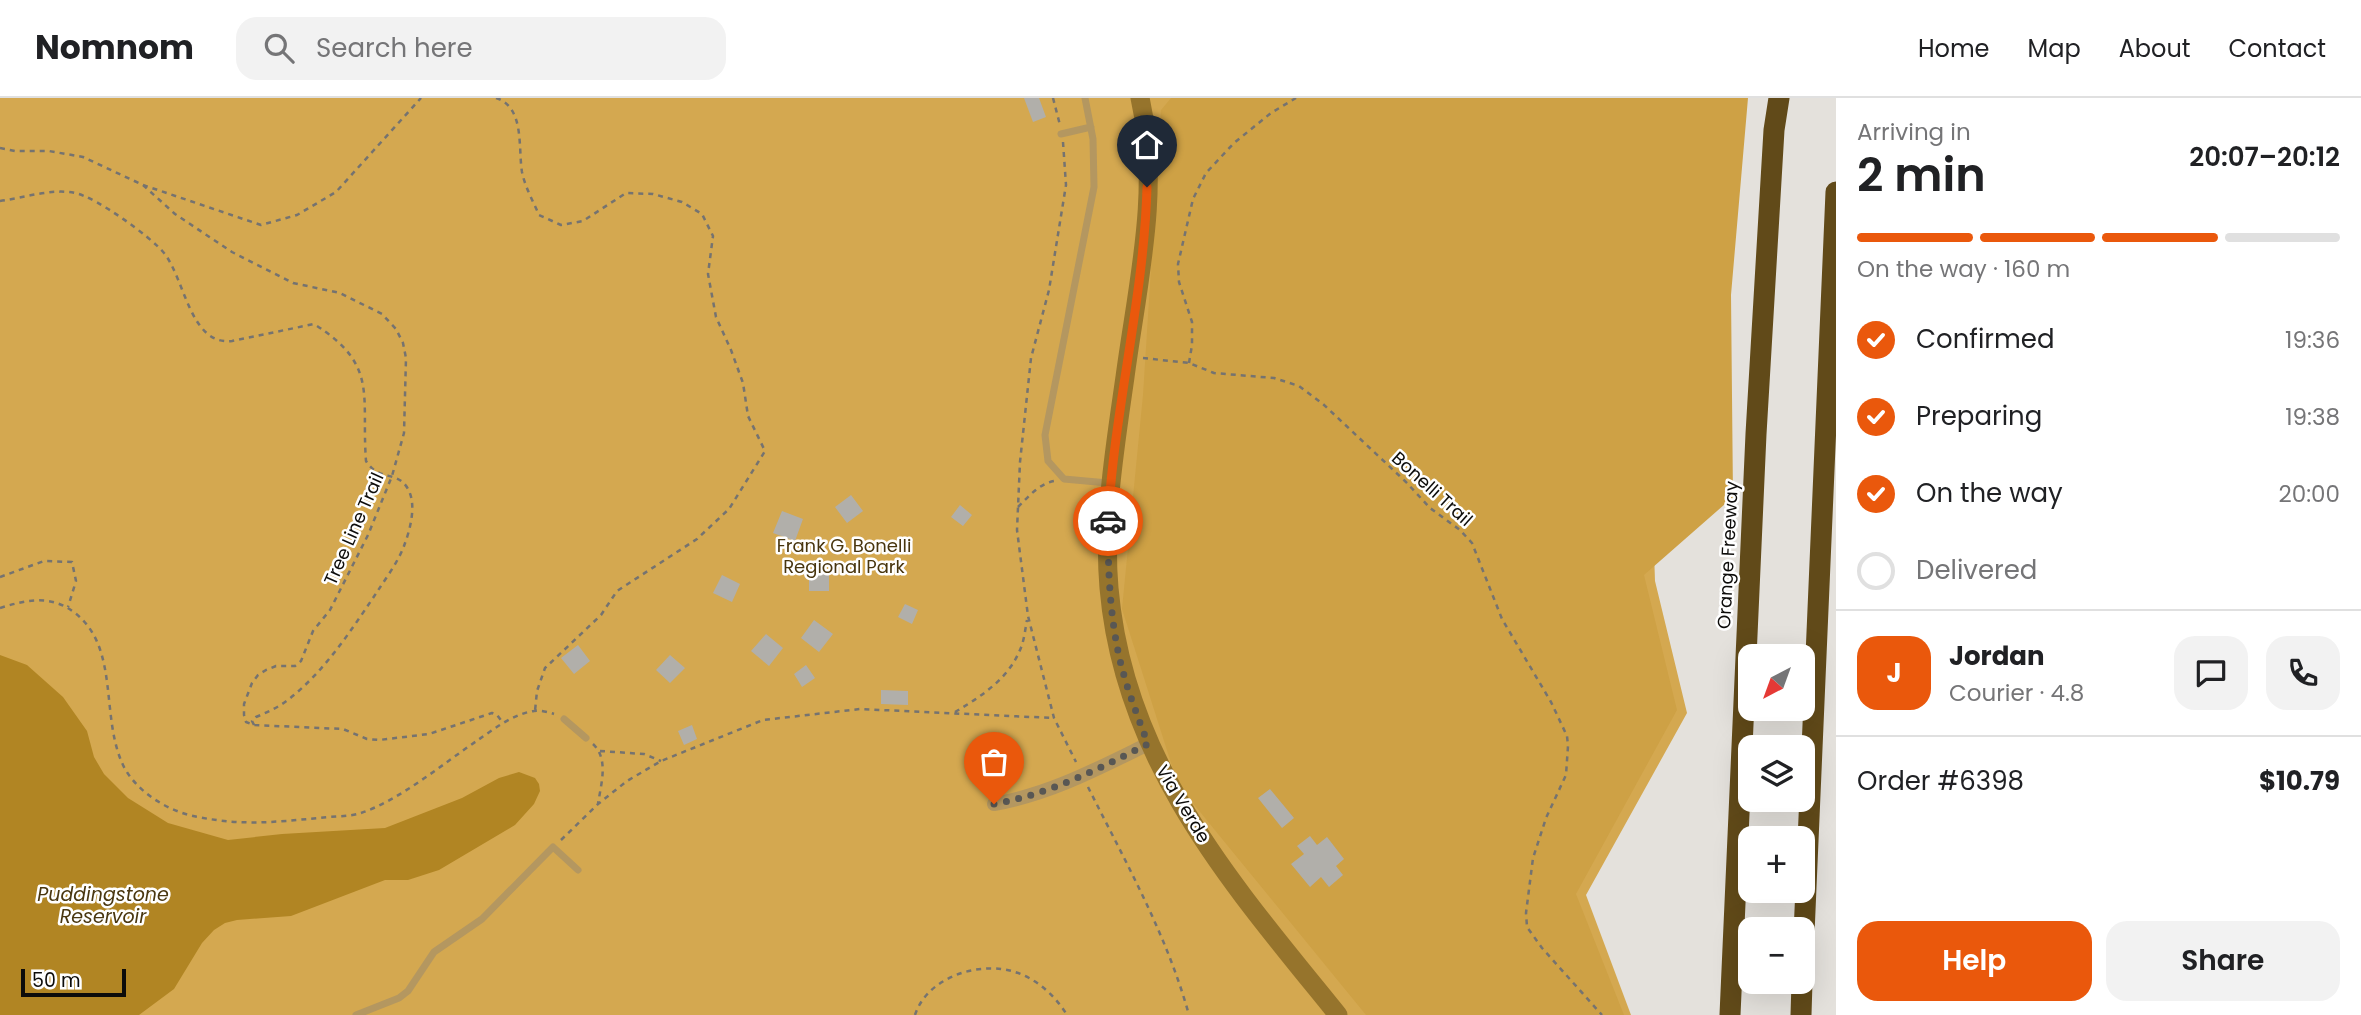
<!DOCTYPE html>
<meta charset="utf-8">
<style>
:root{--surface:#fff;--page:#f2f2f2;--text:#202124;--muted:#757577;--line:#e0e0e0;--accent:#ea580c}
body{margin:0;font-family:Poppins,sans-serif;background:var(--page);color:var(--text);height:100vh;display:flex;flex-direction:column;font-size:26px;white-space:nowrap}
*{box-sizing:border-box;margin:0}
p{font-size:23px;color:var(--muted)}
.icon{flex:none;width:38px;height:38px;fill:none;stroke:currentColor;stroke-width:2;stroke-linecap:round;stroke-linejoin:round}
.map{position:relative;flex:1;overflow:hidden}
.side{display:flex;flex-direction:column;background:var(--surface);width:525px}
.side>*{flex:none}
.needle{width:46px;rotate:221deg}
.controls{position:absolute;left:1738px;top:546px;display:grid;gap:14px}
.controls a{display:grid;place-items:center;width:77px;height:77px;border-radius:14px;background:var(--surface);box-shadow:0 7px 28px #0002;font-size:35px}
.scale{position:absolute;left:21px;bottom:18px;width:105px;box-sizing:border-box;padding-left:7px;border:4px solid #0d0c0a;border-top:0;font-size:19px;line-height:24px;white-space:nowrap;color:#0d0c0a;-webkit-text-stroke:5px #fff;paint-order:stroke}
.pin{position:absolute;display:grid;place-items:center;width:60px;height:60px;color:#fff;margin:-72px -30px;border-radius:50% 50% 50% 0;rotate:-45deg;box-shadow:0 0 7px #0007}
.pin .icon{rotate:45deg}
.courier{position:absolute;display:grid;place-items:center;width:70px;height:70px;margin:-35px;border:5px solid #ea580c;border-radius:50%;background:#fff;color:#222;box-shadow:0 2px 9px #0007}
.overview em{font-style:normal;font-weight:600}
.overview div{display:flex;flex-direction:column-reverse}
.overview{display:flex;align-items:center;justify-content:space-between;height:119px;padding:0 21px}
h1{font-size:46px;font-weight:600;line-height:52px}
.bar{display:grid;grid-template-columns:repeat(4,1fr);gap:10px 7px;align-content:center;height:84px;padding:0 21px}
.bar i{height:9px;border-radius:5px;background:var(--line)}
.bar .selected{background:var(--accent)}
.bar p{grid-column:span 4}
.line{display:flex;align-items:center;gap:18px;padding:0 21px;border-top:2px solid var(--line)}
.line div{flex:1}
.round{display:grid;place-items:center;flex:none;width:74px;height:74px;border-radius:21px;background:var(--page)}
ol{padding:0 21px;list-style:none}
li{display:flex;align-items:center;gap:21px;height:77px}
li p{margin-inline-start:auto}
li .icon{padding:7px;border-radius:50%;background:var(--accent);color:#fff;stroke-width:4}
li:last-child{color:var(--muted)}
li i{width:38px;height:38px;border:4px solid var(--line);border-radius:50%}
.button{display:flex;gap:14px;margin-top:auto;padding:14px 21px}
.button a{flex:1;height:80px;border-radius:21px;background:var(--accent);color:#fff;font-size:28px;font-weight:600;line-height:80px;text-align:center}
.button a+a{background:var(--page);color:var(--text)}
header{display:flex;align-items:center;gap:42px;box-sizing:border-box;height:98px;padding:0 35px;background:var(--surface);border-bottom:2px solid var(--line)}
header strong{font-size:33px}
nav{display:flex;gap:38px;margin-inline-start:auto;font-size:24px}
.search{width:490px;height:63px;background:var(--page);display:flex;align-items:center;gap:18px;box-sizing:border-box;padding:0 24px;border-radius:21px;color:var(--muted);font-size:26px}
main{display:flex;flex:1;min-height:0}
.map>svg:first-child{display:block}
</style>
<header>
<strong>Nomnom</strong>
<div class="search"><svg class="icon" aria-label="search" viewBox="0 0 24 24"><circle cx="10" cy="10" r="6"/><path d="M15 15l6 6"/></svg>Search here</div>
<nav><a>Home</a><a>Map</a><a>About</a><a>Contact</a></nav>
</header>
<main>
<div class="map">
<svg width="1836" height="917" viewBox="0 0 1836 917">
<rect width="100%" height="100%" fill="#e4e1dc"/>
<path fill="#d4a850" d="M0 0H1654L1650 332 1655 483 1687 615 1586 797 1631 917H0Z"/>
<path fill="#cea145" d="M1171 0H1748L1731 197 1733 399 1644 477 1677 612 1576 796 1624 917H1366L1178 687 1122 511 1143 297 1161 12Z"/>
<path fill="#b18523" d="M0 557 27 567 63 599 87 633 94 659 104 676 128 700 168 725 228 742 282 736 385 730 462 700 499 680 519 674 535 680 539 686 540 693 534 706 515 727 439 772 408 782H385L291 818 237 822 225 825 214 832 202 845 174 891 139 917H0Z"/>
<path fill="#b1afaa" d="M1024 0H1039L1046 19 1033 24Z
M851 397 863 413 847 425 835 409Z
M960 407 972 417 963 428 951 419Z
M782 413 803 421 795 443 773 435Z
M809 473H829V493H809Z
M722 477 740 486 732 504 713 495Z
M905 506 918 512 912 526 898 519Z
M814 522 833 536 819 554 801 540Z
M766 536 783 550 769 568 751 553Z
M578 547 590 563 574 576 561 560Z
M670 557 685 570 670 585 656 572Z
M806 567 815 580 802 589 794 576Z
M881 592 908 593V607L881 606Z
M692 627 697 641 684 647 678 633Z
M1270 691 1294 720 1282 730 1258 700Z
M1310 738 1317 747 1327 739 1344 761 1336 768 1343 777 1329 789 1321 779 1310 789 1291 766 1304 756 1297 748Z"/>
<g fill="none" stroke-linecap="round" stroke-linejoin="round">
<path stroke="#757370" stroke-width="2.5" stroke-dasharray="5 5" stroke-linecap="butt" d="M496 0C525 9 518 50 522 74 525 89 533 103 539 117L561 127 583 123 626 95 653 96 682 104 702 116 713 138 708 176 716 219 731 252 743 285 748 318 765 353 729 411 697 441 617 493 601 517 545 570 537 593 535 613
M1053 0 1060 27
M1063 44 1066 87 1049 192 1031 260 1020 364 1017 432 1028 518 1054 620 1076 664
M0 50 15 53H49L83 59 143 87 261 127 297 117 336 94 421 0
M143 87 175 116 232 154 293 185 340 195 382 216 396 231 403 245 406 260 404 335 392 378 368 437 330 512 313 533 301 563 295 568H276L266 572 258 577 252 585 244 606V617L246 624 254 627 343 631 367 641 379 642 429 636 492 615 497 617 503 625
M0 103C24 100 51 90 75 95 96 99 151 139 164 155 185 181 190 248 232 243L314 226C379 267 361 297 366 363 379 384 398 372 408 391 417 407 410 432 404 448 398 464 386 480 377 494 352 531 325 573 289 601 279 609 268 614 256 619L252 623 254 627
M1143 260 1189 265 1214 275 1274 280 1299 288 1323 306 1406 384 1430 410 1460 432 1472 445 1502 521 1551 604 1567 638 1568 648 1566 677 1546 720 1533 760 1526 815 1527 829 1542 850 1602 917
M1189 265 1192 247V224L1179 184 1178 166 1193 101 1206 75 1234 45 1271 15 1296 0
M1018 409C1029 398 1039 386 1054 383
M0 479 44 463 72 464 76 483 68 509
M0 510C26 502 51 496 75 515 120 550 100 618 123 667 136 694 169 714 198 719 244 728 274 724 319 720 332 718 349 719 361 715 400 702 444 665 478 642 494 631 513 616 534 613 540 612 548 614 554 616
M955 614C980 599 1007 582 1019 554 1024 545 1025 532 1027 522
M593 646C609 661 601 686 598 706
M600 653 644 656 661 663
M1088 689C1125 763 1167 837 1189 917
M561 742 598 706 627 683 661 663 763 622 860 611 1053 620
M915 917C926 883 968 867 1001 871 1029 874 1053 894 1067 917"/>
<path stroke="#b49760" stroke-width="7" d="M1085 0 1093 41 1094 89 1045 337 1048 363 1064 381 1108 385
M1061 36 1091 29
M564 621 586 640
M356 917 399 900 408 893 434 854 482 821 553 749 578 772"/>
<path stroke="#b49760" stroke-width="14" d="M994 706C1050 696 1097 671 1148 646"/>
<path stroke="#96742c" stroke-width="19" d="M1140 0C1161 92 1137 188 1125 279 1115 349 1103 420 1109 490 1124 665 1233 787 1338 917"/>
<path stroke="#614a19" stroke-width="21" d="M1802 882 1836 94
M1730 917 1756 336 1774 32 1779 0
M1801 917 1802 884"/>
</g>
<g fill="none" stroke-linecap="round" stroke-linejoin="round">
<path stroke="#585754" stroke-width="7" stroke-dasharray="0 12.6" d="M994 706C1050 696 1098 671 1148 646 1136 614 1123 581 1117 548 1109 506 1108 465 1108 423"/>
<path stroke="#ea580c" stroke-width="9" d="M1108 423C1114 311 1144 201 1147 89"/>
</g>
<g text-anchor="middle" stroke-width="5" stroke-linejoin="round" paint-order="stroke">
<g font-size="18" fill="#0d0c0a" stroke="#fff">
<text transform="translate(1432 391) rotate(42)" y="6">Bonelli Trail</text>
<text transform="translate(354 431) rotate(-66)" y="6">Tree Line Trail</text>
<text transform="translate(1728 457) rotate(-87)" y="6">Orange Freeway</text>
<text transform="translate(1183 706) rotate(59)" y="6">Via Verde</text>
</g>
<g font-size="18" fill="#48350e" stroke="#fff">
<text x="844" y="454">Frank G. Bonelli<tspan x="844" dy="21">Regional Park</tspan></text>
</g>
<g font-size="19" font-style="italic" fill="#4a3710" stroke="#fff">
<text x="103" y="803">Puddingstone<tspan x="103" dy="22">Reservoir</tspan></text>
</g>
</g>
</svg>
<div class="controls">
<a><svg class="needle" viewBox="-14 -14 28 28"><path d="M0-13l5 13h-10z" fill="#e53935"/><path d="M0 13l5-13h-10z" fill="#757577"/></svg></a>
<a><svg class="icon" aria-label="layers" viewBox="0 0 24 24"><path d="M12 4l9 5-9 5-9-5zM3 14l9 5 9-5"/></svg></a>
<a>+</a>
<a>−</a>
</div>
<div class="scale">50 m</div>
<div class="pin" style="left:994px;top:706px;background:#ea580c"><svg class="icon" aria-label="bag" viewBox="0 0 24 24"><path d="M5 8h14l-1 12H6zM9 8a3 3 0 0 1 6 0"/></svg></div>
<div class="pin" style="left:1147px;top:89px;background:#1f2937"><svg class="icon" aria-label="home" viewBox="0 0 24 24"><path d="M3 11l9-7 9 7M6 9v11h12V9"/></svg></div>
<div class="courier" style="left:1108px;top:423px"><svg class="icon" aria-label="car" viewBox="0 0 24 24"><path d="M5 17H2v-5l4-1 3-4h7l3 4 3 1v5h-3M9 17h6M6 11h13"/><circle cx="7" cy="17" r="2"/><circle cx="17" cy="17" r="2"/></svg></div>
</div>
<section class="side">
<div class="overview"><div><h1>2 min</h1><p>Arriving in</p></div><em>20:07–20:12</em></div>
<div class="bar"><i class="selected"></i><i class="selected"></i><i class="selected"></i><i></i><p>On the way · 160 m</p></div>
<ol>
<li><svg class="icon" aria-label="check" viewBox="0 0 24 24"><path d="M5 12l5 5 9-10"/></svg>Confirmed<p>19:36</p></li>
<li><svg class="icon" aria-label="check" viewBox="0 0 24 24"><path d="M5 12l5 5 9-10"/></svg>Preparing<p>19:38</p></li>
<li><svg class="icon" aria-label="check" viewBox="0 0 24 24"><path d="M5 12l5 5 9-10"/></svg>On the way<p>20:00</p></li>
<li><i></i>Delivered</li>
</ol>
<div class="line" style="height:126px"><b class="round" style="background:var(--accent);color:#fff">J</b><div><b>Jordan</b><p>Courier · 4.8</p></div><a class="round"><svg class="icon" aria-label="chat" viewBox="0 0 24 24"><path d="M4 5h16v11H9l-5 4z"/></svg></a><a class="round"><svg class="icon" aria-label="phone" viewBox="0 0 24 24"><path d="M5 4h4l2 5-3 2q2 4 5 5l2-3 5 2v4C11 20 4 13 5 4z"/></svg></a></div>
<div class="line" style="height:91px"><div>Order #6398</div><b>$10.79</b></div>
<div class="button"><a>Help</a><a>Share</a></div>
</section>
</main>
